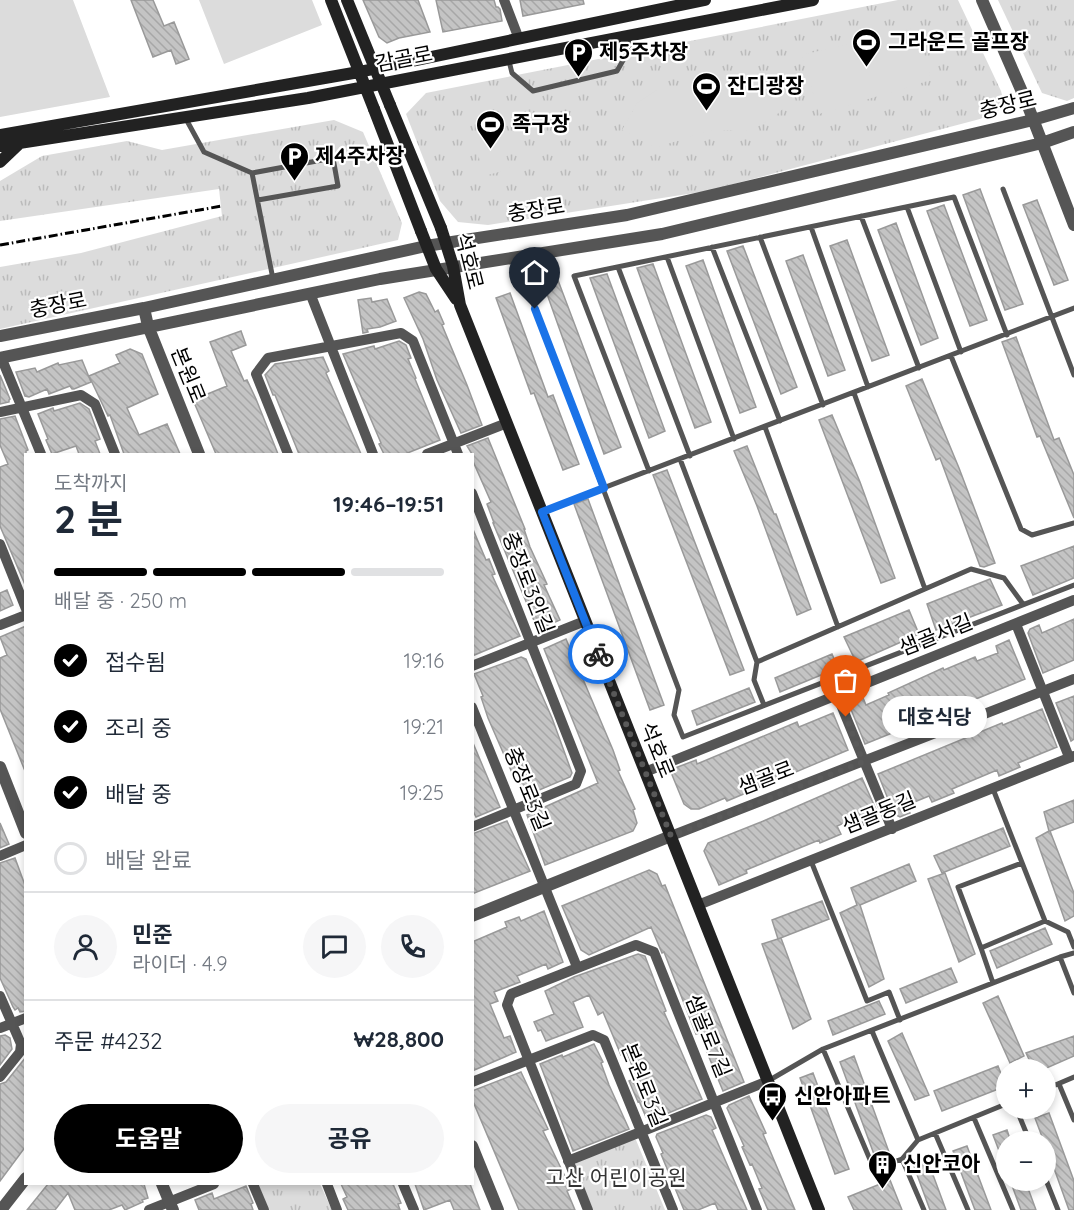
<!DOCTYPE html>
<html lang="ko">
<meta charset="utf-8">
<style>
:root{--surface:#fff;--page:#f6f6f7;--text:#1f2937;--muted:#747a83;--line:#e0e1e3;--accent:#000}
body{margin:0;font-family:Quicksand,"Noto Sans KR",sans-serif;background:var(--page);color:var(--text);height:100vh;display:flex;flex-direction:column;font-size:22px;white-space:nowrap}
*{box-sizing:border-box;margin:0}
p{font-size:20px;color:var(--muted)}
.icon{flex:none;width:33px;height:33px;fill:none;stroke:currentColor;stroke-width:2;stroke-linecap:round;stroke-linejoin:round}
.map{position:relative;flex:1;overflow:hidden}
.drawer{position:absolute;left:24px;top:453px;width:450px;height:732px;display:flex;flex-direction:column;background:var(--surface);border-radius:0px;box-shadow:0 3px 9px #0003}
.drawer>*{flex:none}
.fabs{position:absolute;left:996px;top:1059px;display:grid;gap:12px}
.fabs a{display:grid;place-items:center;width:60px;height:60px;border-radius:50%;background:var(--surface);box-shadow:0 3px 9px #0003;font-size:30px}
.pin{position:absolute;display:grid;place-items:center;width:51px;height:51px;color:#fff;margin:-62px -26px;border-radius:50% 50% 50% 0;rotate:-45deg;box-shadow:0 0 6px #0007}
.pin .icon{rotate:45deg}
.courier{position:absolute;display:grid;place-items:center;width:60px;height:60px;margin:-30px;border:4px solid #1a73e8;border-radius:50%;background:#fff;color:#222;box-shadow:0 2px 8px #0007}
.bubble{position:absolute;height:42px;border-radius:21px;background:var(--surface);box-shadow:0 3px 9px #0003;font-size:20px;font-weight:700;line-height:42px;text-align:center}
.head em{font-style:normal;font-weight:700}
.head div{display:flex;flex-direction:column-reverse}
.head{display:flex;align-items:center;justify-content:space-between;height:102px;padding:0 30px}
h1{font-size:39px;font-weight:700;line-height:45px}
.bar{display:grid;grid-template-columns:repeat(4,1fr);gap:9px 6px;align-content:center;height:72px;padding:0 30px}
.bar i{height:8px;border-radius:4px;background:var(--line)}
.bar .active{background:var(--accent)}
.bar p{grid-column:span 4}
.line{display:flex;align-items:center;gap:15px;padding:0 30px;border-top:2px solid var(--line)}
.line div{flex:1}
.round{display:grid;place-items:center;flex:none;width:63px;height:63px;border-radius:32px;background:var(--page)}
ol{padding:0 30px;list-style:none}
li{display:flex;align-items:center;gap:18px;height:66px}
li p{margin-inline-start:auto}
li .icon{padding:6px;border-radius:50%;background:var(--accent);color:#fff;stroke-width:4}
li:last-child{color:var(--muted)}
li i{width:33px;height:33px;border:3px solid var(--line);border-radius:50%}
.cta{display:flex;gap:12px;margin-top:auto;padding:12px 30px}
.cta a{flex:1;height:69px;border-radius:36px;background:var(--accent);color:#fff;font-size:24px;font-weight:700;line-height:69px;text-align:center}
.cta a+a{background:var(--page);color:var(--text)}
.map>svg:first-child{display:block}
</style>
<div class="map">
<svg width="1074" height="1210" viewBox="0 0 1074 1210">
<defs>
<pattern id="grass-tufts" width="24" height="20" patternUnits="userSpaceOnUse" patternTransform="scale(1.5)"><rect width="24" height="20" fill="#dcdcdc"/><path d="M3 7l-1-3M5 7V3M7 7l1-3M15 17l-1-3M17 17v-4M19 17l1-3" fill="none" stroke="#bbb"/></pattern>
<pattern id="building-back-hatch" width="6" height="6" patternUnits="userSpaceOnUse" patternTransform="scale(1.5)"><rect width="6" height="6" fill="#c4c4c4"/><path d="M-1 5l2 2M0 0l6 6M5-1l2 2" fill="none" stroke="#a7a7a7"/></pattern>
</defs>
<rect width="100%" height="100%" fill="#fff"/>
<path fill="url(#grass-tufts)" d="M898 0H958L1001 91 1005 107 980 119 707 191 488 225 458 222 440 201 406 114 426 93Z
M998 0H1074V98L1067 101 1042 93Z
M334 120 363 132 402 223 398 240 0 329V267L81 253 222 216 219 189 0 221V181L42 156 127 141 162 150Z
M630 1138 636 1140 665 1210H593L575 1166 577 1161Z
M258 1184H320L332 1210H269Z"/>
<path fill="#dcdcdc" d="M0 0H73L110 97 0 117Z
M199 0H312L322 25 224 64Z
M917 27 931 80 819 114 802 55Z
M736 74C750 74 781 73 785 91 787 96 786 102 786 106L773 118 750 130 708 131 655 148 622 130 637 103 658 89 686 92 709 88Z
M497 125 510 169 484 176 472 132Z"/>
<path fill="url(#building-back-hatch)" stroke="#999" stroke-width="1.5" d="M131 0H153L164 26 174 22 189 59 176 64 171 50 153 57Z
M363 0H418L430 32 399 38 387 43 379 37Z
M436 0H494L496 7H498L500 9 502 21 443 32Z
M520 0H583L584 4 523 16Z
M980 189 1023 304 1005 310 963 195Z
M1037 200 1068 280 1054 285 1023 205Z
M944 205 987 320 970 326 927 211Z
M896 223 938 338 921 345 878 230Z
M847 240 889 355 872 361 830 246Z
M743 246 797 387 781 394 727 251Z
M803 255 845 370 828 376 786 261Z
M703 260 756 407 740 413 686 266Z
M653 264 711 422 695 428 637 268Z
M607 274 665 431 649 438 590 278Z
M556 275 621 447 604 454 542 280Z
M419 292 426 294 435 312 438 310 444 324 442 325 467 385 482 425 461 433 437 380 423 339 404 298Z
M510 293 548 397 553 395 579 464 563 470 534 393 531 394 496 298Z
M371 298 372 302 387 299 396 321 380 327 367 329 368 332 363 333 358 300Z
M241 331 246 345 231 351 244 381 247 380 256 399 278 454H216L193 400 227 386 210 342Z
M1016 337 1054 440 1059 438 1074 475V518L1040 436 1037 437 1002 342Z
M399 341 406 345 411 358 408 359 416 378 415 379 440 440 405 454H384L379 444 381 443 343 354 374 346 375 349Z
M130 349 142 354 158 394 127 408 139 435 167 424 180 454H124L110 415 108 416 89 376 120 363 116 355Z
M323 357 329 371 326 373 361 454H299L275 395H273L265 375 275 364Z
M82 360 91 382 74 389H72L70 386 49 394 47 389 29 397 25 396 16 372 35 368 37 372 58 363 59 365Z
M0 375 10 399 9 400V402L0 404Z
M922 379 959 468 995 563 984 567 980 566 940 458 936 460 906 386Z
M80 403 89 409 100 439 95 441 100 454H79L76 446 52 454 46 440 48 439 38 414 53 408 54 411Z
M832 415 860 482 895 578 881 583 819 420Z
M15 416 28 450 26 451V587L0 526V467L8 464 0 445V419Z
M488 438 525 529H524L530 547 547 584 544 585 560 620 538 630 493 523H494L487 504 491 502 472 459V454L467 446Z
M747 446 774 514H776L811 609 797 615 757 506 734 451Z
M667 470 744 670 730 675 653 475Z
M588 499 664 705 650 710 574 504Z
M472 527 486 560 489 559 495 574 492 575 520 636 472 656Z
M1074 546V578L1033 595 1021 566Z
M990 579 1002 605 936 630 927 604Z
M7 590 13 605 0 611V593Z
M909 610 919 634 856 662 844 637Z
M1074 619V660L1043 673 1028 633 1030 629 1039 625 1042 633Z
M26 626V771H25L0 709V658L7 655 0 637Z
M566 639 613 750 620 770 618 771 635 809 633 810 637 823 633 831 545 865 527 815 598 783 544 649Z
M1009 640 1025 679 865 744 848 702 849 698 861 693 866 705 889 695 888 693 943 668 944 670 975 657 977 661 998 653 996 646Z
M832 654 838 668 780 692 775 678Z
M521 657 526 659 552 718 572 773 570 777 525 796 516 776 514 777 505 757 488 718 481 697 483 696 474 674Z
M749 688 755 702 697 725 692 711Z
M1074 696V739L1071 741 1056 703Z
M1042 709 1057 747 1018 763 1020 767 999 776 997 770 952 789 954 793 932 802 929 796 907 805 910 813 907 814 900 817 894 814 878 774 1002 723 1003 725Z
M833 713 848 750 727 801 725 798 699 809H691L684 804 670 770 696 760 697 764 797 722 799 727Z
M473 743 500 807 476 817 472 809Z
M862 778 878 814 875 820 864 825 860 816 837 826 841 834 820 843 819 840 746 870 747 873 719 885 704 851 708 843 761 822Z
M1074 800V822L1050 831 1074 893V916L1065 921 1036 838 1049 831 1044 812Z
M507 821 530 871 472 894V834Z
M0 823 9 844 0 848Z
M1003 828 1010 846 942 873 934 856Z
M15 858 26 888V1011L20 1012 18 1008 15 1010 13 1007 0 978V863Z
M909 864 916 881 860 905 884 979 869 987 840 913 857 905 851 888Z
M649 870 657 874 662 886 665 885 744 1082 723 1091 699 1033 696 1034 664 952 662 953 651 927 589 955 581 950 562 906Z
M945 873 975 954 959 962 928 879Z
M822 901 829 919 778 939 772 920Z
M544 911 563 962 548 969 546 964 517 976 520 982 494 992 498 1001 490 1004 504 1038 510 1036 516 1052 472 1071V942L507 927 505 922 519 917 521 921Z
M1045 928 1052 944 997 968 990 951Z
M781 938 811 1019 793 1029 762 944Z
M638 954 645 956 666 1011 664 1012 702 1099 654 1119 646 1117 639 1101 638 1102 629 1081 637 1078 627 1053 621 1055 603 1012 598 1015 589 995 573 1002 583 1027 546 1041 541 1030 538 1031 534 1022 554 1014 545 991 574 977Z
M951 968 957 982 906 1003 900 989Z
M998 996 1024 1056 1010 1063 983 1003Z
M879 1001 885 1014 833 1035 828 1021Z
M902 1033 929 1095 915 1100 888 1041Z
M5 1035 10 1038 12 1049 0 1065V1036Z
M1074 1036V1056L1042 1070H1034L1026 1053Z
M594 1044 603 1062 601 1063 609 1085 629 1129 573 1151 540 1064 562 1055 563 1057Z
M854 1056 889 1152 875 1157 840 1062Z
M26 1057V1146L0 1181V1084L6 1082Z
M998 1066 1006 1086 942 1111 934 1091Z
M521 1072 548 1129 543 1131 571 1189 567 1191 575 1210H519L472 1099V1091Z
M813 1073 849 1169 835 1174 800 1078Z
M749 1096 766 1133 763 1134 795 1210H768L759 1189 762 1188 752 1164 750 1165 742 1147 744 1146 727 1108 729 1105Z
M1049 1113 1074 1181V1210H1069L1046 1146V1142H1044L1035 1118Z
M706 1115 711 1117 716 1128 712 1130 747 1210H718L715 1203 698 1210H684L661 1154 663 1153 656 1137 657 1134Z
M1007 1130 1011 1142H1006V1169L993 1135Z
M967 1146 991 1210H975L953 1151Z
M926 1156 946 1210H930L912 1161Z
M890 1180 902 1210H854L848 1197Z
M1010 1180H1025L1036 1210H1021Z
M48 1184H144L148 1198 142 1200 143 1202 125 1210 122 1205 109 1210H75L68 1193 55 1210H27Z
M341 1184H393L401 1203 398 1204 400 1210H348L343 1199 347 1197Z
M415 1184H470L480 1210H454L450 1200 424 1210Z
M246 1186 253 1203 251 1204 253 1210H199L195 1200 212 1193 214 1199Z"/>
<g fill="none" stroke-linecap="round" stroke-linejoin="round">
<path stroke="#555" stroke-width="5" d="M509 61 512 73 533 91 617 71 630 48 628 37
M186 119 204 152 252 173 273 279
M252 173 333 158 338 186 258 200
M1003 189 1074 375
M907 207 961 352
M861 216 919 368
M811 227 868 387
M760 237 823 405
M712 247 780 421
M667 257 734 439
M618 267 690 456
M527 287 679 690 674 715 683 737 1074 585
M951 356 1021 529 1032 535 1074 523
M854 393 925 589
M765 427 838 627
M680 459 757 662
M649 471 574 276 954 197 1007 335
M543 511 1074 308
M764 705 754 680 757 662 971 569 1004 578 1023 604
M993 789 1045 921 1068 932 1074 947
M811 861 867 1001 889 992 900 1020
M981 948 958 887 1022 863
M1060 957 1074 993
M993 983 981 948 1045 921
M872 1031 918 1140
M823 1049 874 1169 902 1159
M768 1081 823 1049 1060 957 1074 953
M1059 1084 1074 1120
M1046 1089 1074 1077
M1016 1108 1030 1142
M974 1118 1013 1210
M935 1133 968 1210
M1046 1180 1058 1210
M924 1210 902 1159 918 1140 1006 1104"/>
<path stroke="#555" stroke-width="10" d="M504 0 519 39
M310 293 373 454
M1 357 41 454
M0 412 81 395 95 404 115 454
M288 454 256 374 268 358 401 333 413 341 458 454
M427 454 507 423
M472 493 581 771 576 784 472 827
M0 544 26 609
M1016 624 1069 757
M0 625 26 615
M472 666 585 621
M837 695 892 829
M472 707 577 967
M645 772 1074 600
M671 836 1074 679
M0 856 26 845
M698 905 1074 756
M0 996 21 1044 20 1052 0 1077
M0 1028 26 1018
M472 1082 593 1035 604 1040 673 1210
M568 1161 768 1081
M253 1184 264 1210
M327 1184 337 1210
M403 1184 414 1210
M149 1210 214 1184
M588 1210 507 1005 511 994 636 945 654 952 757 1210"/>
<path stroke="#555" stroke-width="12" d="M1026 101 1074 225
M144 308 148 326 199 454
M0 336 144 308 426 246 627 215 1033 120 1074 108
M0 358 380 279 662 234 1042 143 1074 132
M0 767 26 833
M472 916 671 836
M472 1146 498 1210
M162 1184 173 1210
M1 1210 26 1178"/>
<path stroke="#222" stroke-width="12" d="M331 0 374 109
M347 0 390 105
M0 135 359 72 705 0
M0 146 308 98 813 0
M0 162 21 142
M441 228 453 266 460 305 819 1210
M421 231 436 269 456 299"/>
<path stroke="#000" stroke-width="3" stroke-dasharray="9 3 1.5 3" stroke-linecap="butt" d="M0 245 222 206"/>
<path stroke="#555" stroke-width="12" d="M982 0 1026 101"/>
<path stroke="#222" stroke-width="12" d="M390 105 441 228
M374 109 421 231"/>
</g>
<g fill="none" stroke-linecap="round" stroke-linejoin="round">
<path stroke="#595959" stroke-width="6" stroke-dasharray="0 10.8" d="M598 654 671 836 863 762 846 717"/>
<path stroke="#1a73e8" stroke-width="8" d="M535 309 604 488 542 512 598 654"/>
</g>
<defs>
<symbol id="stadium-pin" viewBox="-11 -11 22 30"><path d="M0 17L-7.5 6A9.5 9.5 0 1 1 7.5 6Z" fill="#000" stroke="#fff"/><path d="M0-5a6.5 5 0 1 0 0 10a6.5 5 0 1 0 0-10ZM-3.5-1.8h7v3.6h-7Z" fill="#fff"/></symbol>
<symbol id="parking-pin" viewBox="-11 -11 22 30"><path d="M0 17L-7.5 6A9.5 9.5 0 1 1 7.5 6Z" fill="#000" stroke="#fff"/><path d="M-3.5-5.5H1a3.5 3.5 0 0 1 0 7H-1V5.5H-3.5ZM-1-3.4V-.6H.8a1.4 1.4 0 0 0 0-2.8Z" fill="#fff"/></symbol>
<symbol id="bus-pin" viewBox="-11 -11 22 30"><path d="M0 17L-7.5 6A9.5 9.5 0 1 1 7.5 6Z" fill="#000" stroke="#fff"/><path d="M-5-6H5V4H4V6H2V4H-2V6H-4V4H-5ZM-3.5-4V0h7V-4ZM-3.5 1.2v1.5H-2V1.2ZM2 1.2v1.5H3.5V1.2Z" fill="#fff"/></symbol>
<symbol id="building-pin" viewBox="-11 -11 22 30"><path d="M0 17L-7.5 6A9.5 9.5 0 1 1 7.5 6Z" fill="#000" stroke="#fff"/><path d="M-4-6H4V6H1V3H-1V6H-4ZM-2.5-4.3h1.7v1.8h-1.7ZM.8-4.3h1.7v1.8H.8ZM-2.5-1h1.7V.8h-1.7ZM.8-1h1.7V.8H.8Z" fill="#fff"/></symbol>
</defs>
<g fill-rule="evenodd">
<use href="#stadium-pin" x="850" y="26" width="33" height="45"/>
<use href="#parking-pin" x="562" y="36" width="33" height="45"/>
<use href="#stadium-pin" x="690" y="70" width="33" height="45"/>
<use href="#stadium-pin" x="474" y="108" width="33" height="45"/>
<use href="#parking-pin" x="278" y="140" width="33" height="45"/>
<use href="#bus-pin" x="756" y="1080" width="33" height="45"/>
<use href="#building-pin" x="866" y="1148" width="33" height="45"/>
</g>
<g text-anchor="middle" stroke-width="4.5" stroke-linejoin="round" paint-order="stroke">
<g font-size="21" font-weight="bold" fill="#000" stroke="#fff" text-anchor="start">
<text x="888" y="49">그라운드 골프장</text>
<text x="599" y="59">제5주차장</text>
<text x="727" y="93">잔디광장</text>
<text x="512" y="131">족구장</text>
<text x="315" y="163">제4주차장</text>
<text x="794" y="1103">신안아파트</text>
<text x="903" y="1171">신안코아</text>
</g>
<g font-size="21" fill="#000" stroke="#fff">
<text transform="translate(404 59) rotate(-11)" y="7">감골로</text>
<text transform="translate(1008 105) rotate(-14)" y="7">충장로</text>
<text transform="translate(536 210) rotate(-9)" y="7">충장로</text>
<text transform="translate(469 261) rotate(76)" y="7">석호로</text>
<text transform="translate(58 305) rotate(-11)" y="7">충장로</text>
<text transform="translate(188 375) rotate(68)" y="7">본원로</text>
<text transform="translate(528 583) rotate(69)" y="7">충장로3안길</text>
<text transform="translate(936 635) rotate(-22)" y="7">샘골서길</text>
<text transform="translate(657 750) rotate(68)" y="7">석호로</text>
<text transform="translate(766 778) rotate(-21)" y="7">샘골로</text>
<text transform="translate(527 789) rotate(68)" y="7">충장로3길</text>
<text transform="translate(879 813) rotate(-22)" y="7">샘골동길</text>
<text transform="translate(708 1036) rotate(68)" y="7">샘골로7길</text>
<text transform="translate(644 1085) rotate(68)" y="7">본원로3길</text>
</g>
<g font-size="21" fill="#333" stroke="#fff">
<text x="616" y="1185">고산 어린이공원</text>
</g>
</g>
</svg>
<div class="fabs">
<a>+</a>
<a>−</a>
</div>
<div class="pin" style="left:846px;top:717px;background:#ea580c"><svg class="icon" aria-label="bag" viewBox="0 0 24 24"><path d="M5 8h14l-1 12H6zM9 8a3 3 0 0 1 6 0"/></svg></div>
<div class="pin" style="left:535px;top:309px;background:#1f2937"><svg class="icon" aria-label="home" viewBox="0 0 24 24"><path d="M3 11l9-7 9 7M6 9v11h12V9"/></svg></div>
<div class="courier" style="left:598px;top:654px"><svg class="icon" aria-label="bike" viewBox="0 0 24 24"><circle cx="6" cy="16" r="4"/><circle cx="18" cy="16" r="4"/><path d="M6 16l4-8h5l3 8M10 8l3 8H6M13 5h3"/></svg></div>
<div class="bubble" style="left:882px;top:696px;width:105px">대호식당</div>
<section class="drawer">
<div class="head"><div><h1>2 분</h1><p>도착까지</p></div><em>19:46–19:51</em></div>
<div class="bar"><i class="active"></i><i class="active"></i><i class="active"></i><i></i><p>배달 중 · 250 m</p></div>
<ol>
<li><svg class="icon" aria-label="check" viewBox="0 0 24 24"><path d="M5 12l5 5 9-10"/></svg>접수됨<p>19:16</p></li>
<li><svg class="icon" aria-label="check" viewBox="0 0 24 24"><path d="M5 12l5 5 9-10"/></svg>조리 중<p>19:21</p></li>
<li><svg class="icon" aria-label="check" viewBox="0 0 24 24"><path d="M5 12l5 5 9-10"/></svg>배달 중<p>19:25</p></li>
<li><i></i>배달 완료</li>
</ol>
<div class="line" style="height:108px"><a class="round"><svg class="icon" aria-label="person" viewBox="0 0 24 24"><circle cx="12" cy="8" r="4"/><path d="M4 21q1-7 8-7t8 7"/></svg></a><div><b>민준</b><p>라이더 · 4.9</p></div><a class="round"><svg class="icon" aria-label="chat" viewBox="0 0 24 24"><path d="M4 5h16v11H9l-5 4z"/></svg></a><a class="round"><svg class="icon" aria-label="phone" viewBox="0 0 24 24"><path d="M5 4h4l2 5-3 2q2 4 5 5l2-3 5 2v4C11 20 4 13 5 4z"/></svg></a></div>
<div class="line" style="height:78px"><div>주문 #4232</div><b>₩28,800</b></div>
<div class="cta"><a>도움말</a><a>공유</a></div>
</section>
</div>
